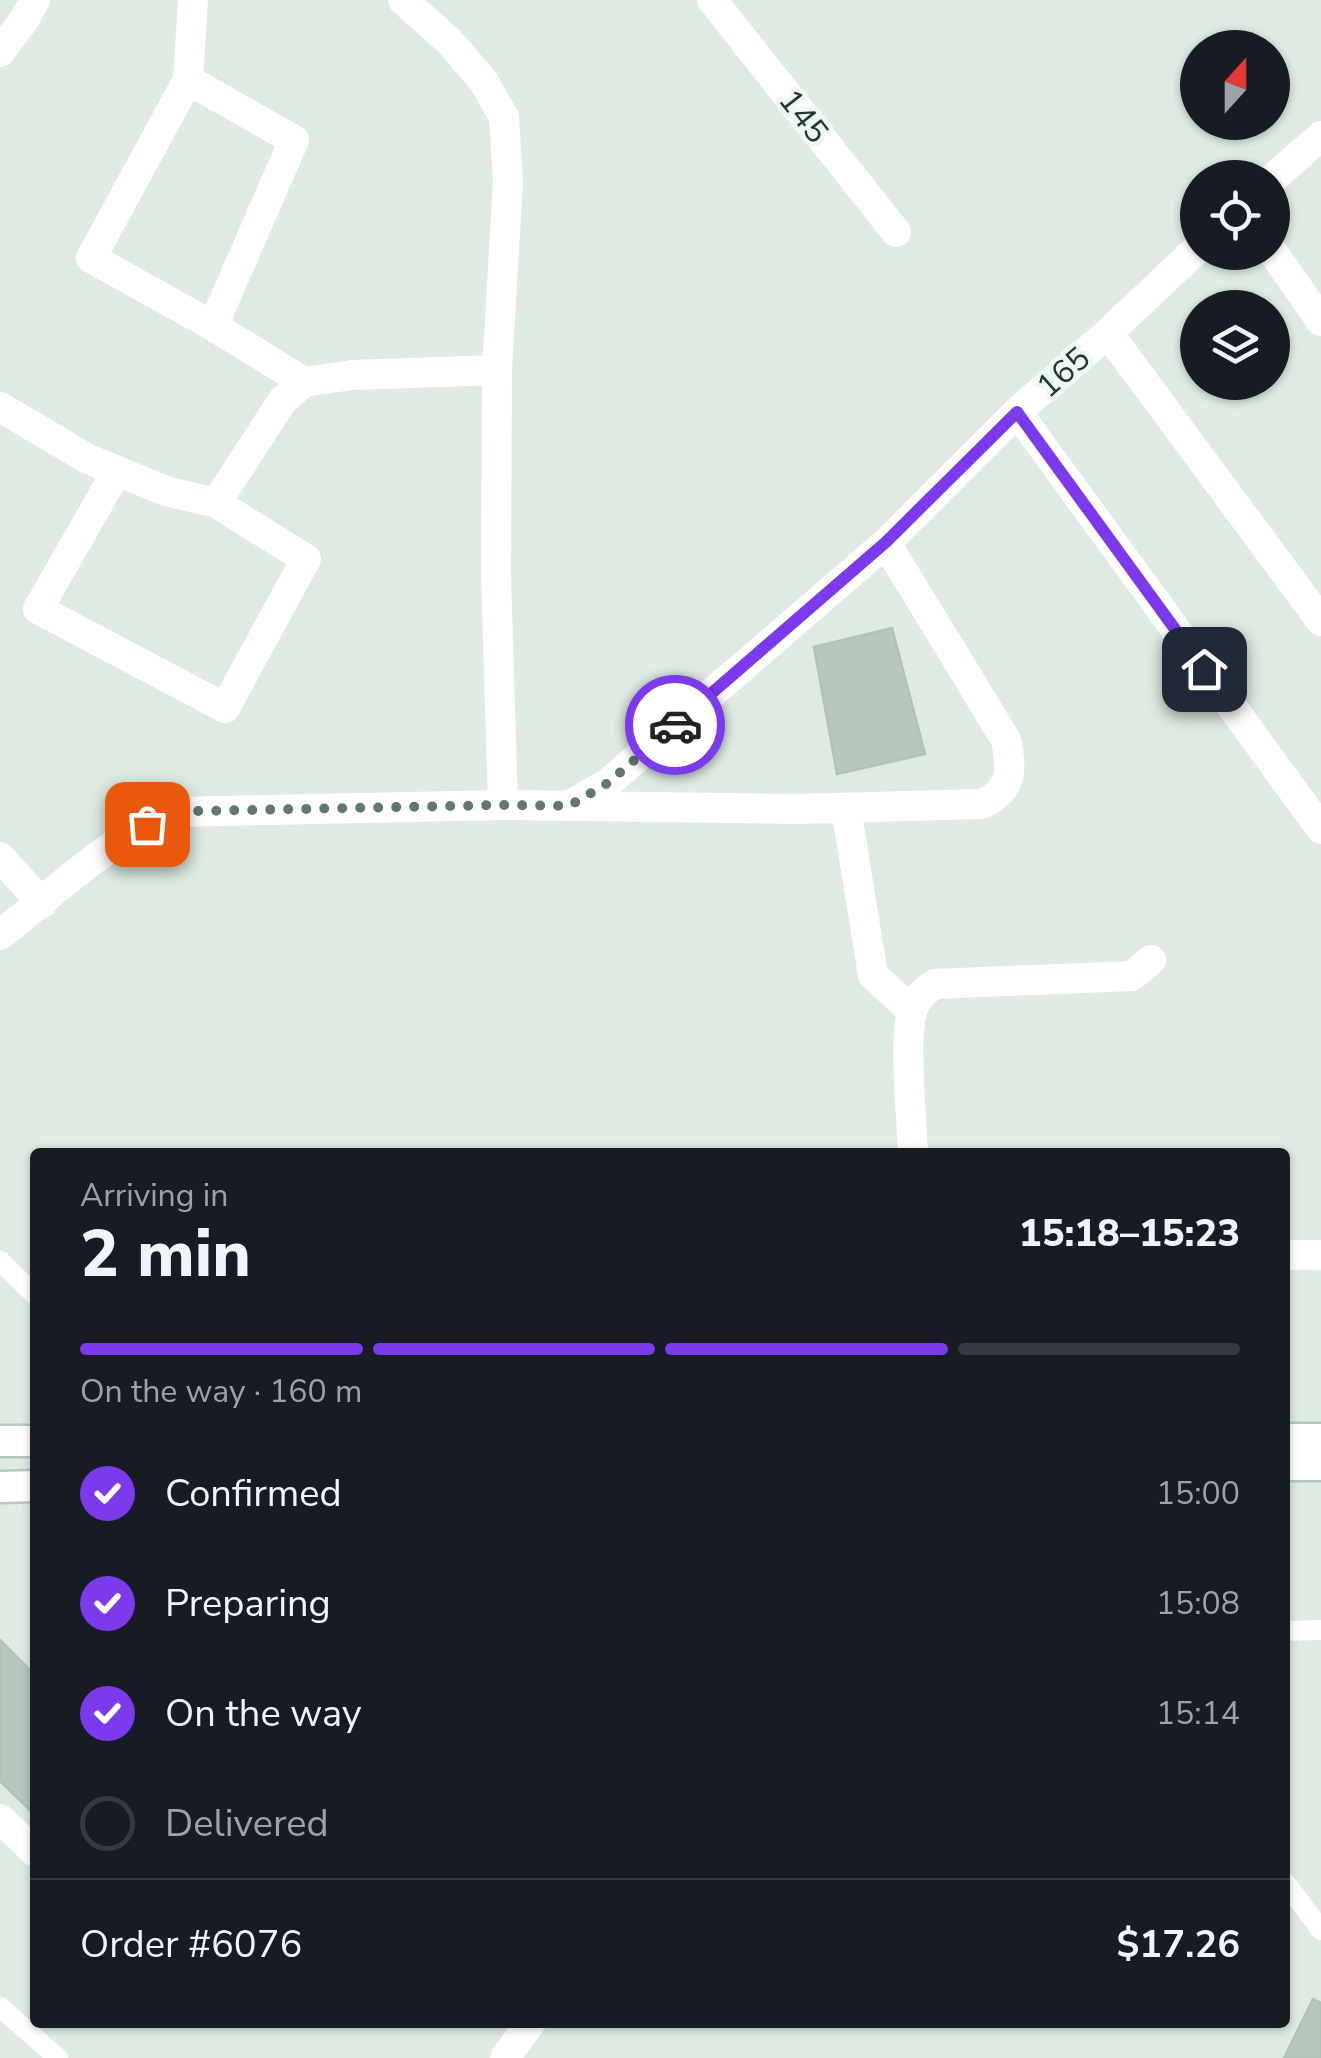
<!DOCTYPE html>
<meta charset="utf-8">
<style>
:root{--surface:#171b24;--page:#20242c;--text:#f1f3f6;--muted:#9ea1a6;--line:#363941;--accent:#7c3aed}
body{margin:0;font-family:"Nunito Sans",sans-serif;background:var(--page);color:var(--text);height:100vh;display:flex;flex-direction:column;font-size:38px;white-space:nowrap}
*{box-sizing:border-box;margin:0}
p{font-size:32px;color:var(--muted)}
.icon{flex:none;width:55px;height:55px;fill:none;stroke:currentColor;stroke-width:2;stroke-linecap:round;stroke-linejoin:round}
.map{position:relative;flex:1;overflow:hidden}
.drawer{position:absolute;left:30px;top:1148px;width:1260px;height:880px;display:flex;flex-direction:column;background:var(--surface);border-radius:10px;box-shadow:0 2px 8px #0004}
.drawer>*{flex:none}
.needle{width:65px;rotate:21deg}
.tools{position:absolute;left:1180px;top:30px;display:grid;gap:20px}
.tools a{display:grid;place-items:center;width:110px;height:110px;border-radius:50%;background:var(--surface);box-shadow:0 2px 8px #0004;font-size:50px}
.pin{position:absolute;display:grid;place-items:center;width:85px;height:85px;color:#fff;margin:-42px;border-radius:20px;box-shadow:0 5px 15px #0006}
.courier{position:absolute;display:grid;place-items:center;width:100px;height:100px;margin:-50px;border:8px solid #7c3aed;border-radius:50%;background:#fff;color:#222;box-shadow:0 2px 12px #0007}
.head em{font-style:normal;font-weight:800}
.head div{display:flex;flex-direction:column-reverse}
.head{display:flex;align-items:center;justify-content:space-between;height:170px;padding:0 50px}
h1{font-size:65px;font-weight:800;line-height:75px}
.bar{display:grid;grid-template-columns:repeat(4,1fr);gap:15px 10px;align-content:center;height:120px;padding:0 50px}
.bar i{height:12px;border-radius:8px;background:var(--line)}
.bar .active{background:var(--accent)}
.bar p{grid-column:span 4}
.line{display:flex;align-items:center;gap:25px;padding:0 50px;border-top:2px solid var(--line)}
.line div{flex:1}
ol{padding:0 50px;list-style:none}
li{display:flex;align-items:center;gap:30px;height:110px}
li p{margin-inline-start:auto}
li .icon{padding:10px;border-radius:50%;background:var(--accent);color:#fff;stroke-width:4}
li:last-child{color:var(--muted)}
li i{width:55px;height:55px;border:5px solid var(--line);border-radius:50%}
.map>svg:first-child{display:block}
</style>
<div class="map">
<svg width="1321" height="2058" viewBox="0 0 1321 2058">
<rect width="100%" height="100%" fill="#deeae2"/>
<path fill="#b7c7be" stroke="#b1c3b8" stroke-width="2.5" d="M892 628 925 754 837 774 814 647Z
M0 1640 35 1675V1815L0 1781Z
M1313 1999 1321 2003V2058H1284Z"/>
<g fill="none" stroke-linecap="round" stroke-linejoin="round">
<defs>
<path id="secondary" d="M1285 1439H1321
M0 1441H35
M1285 1465H1321
M0 1487 35 1486"/>
</defs>
<use href="#secondary" stroke="#b2c9bc" stroke-width="35"/>
<path stroke="#fff" stroke-width="20" d="M0 1261 35 1295
M1285 1631 1321 1630
M1285 1882 1321 1930
M0 2007 58 2058"/>
<path stroke="#fff" stroke-width="30" d="M403 0 450 42 484 82 504 117 508 182 497 370 496 576 503 805
M712 0 896 232
M0 52 24 20 35 0
M188 80 193 0
M1272 179 1321 136
M1272 251 1321 321
M213 326 294 140 188 80 91 258 213 326 304 382
M1108 333 1321 621
M0 407 88 459 166 491 216 503 283 400 304 382 352 375 497 370
M1017 412 1321 829
M117 471 38 609 225 708 306 559 216 503
M572 804 608 783 886 543 1017 412 1108 333 1198 248
M846 808 873 975 912 1011
M0 857 42 903
M0 935C56 891 106 842 171 812L503 805 797 809 982 804C1013 790 1012 770 1006 740L886 543
M913 1152C912 1119 903 1036 913 1008 918 997 925 991 934 984L1132 976 1151 960
M1285 1255H1321
M0 1819 35 1852
M505 2058 531 2022"/>
<use href="#secondary" stroke="#fff" stroke-width="30"/>
</g>
<g fill="none" stroke-linecap="round" stroke-linejoin="round">
<path stroke="#62776d" stroke-width="10" stroke-dasharray="0 18" d="M147 824 172 812 200 811 503 805 569 806 608 783 675 725"/>
<path stroke="#7c3aed" stroke-width="12" d="M675 725 886 542 1017 412 1204 669"/>
</g>
<g text-anchor="middle" stroke-width="10" stroke-linejoin="round" paint-order="stroke">
<g font-size="32" fill="#20392e" stroke="#eef7f1">
<text transform="translate(804 116) rotate(52)" y="11">145</text>
<text transform="translate(1063 372) rotate(-41)" y="11">165</text>
</g>
</g>
</svg>
<div class="tools">
<a><svg class="needle" viewBox="-14 -14 28 28"><path d="M0-13l5 13h-10z" fill="#e53935"/><path d="M0 13l5-13h-10z" fill="#9ea1a6"/></svg></a>
<a><svg class="icon" aria-label="locate" viewBox="0 0 24 24"><circle cx="12" cy="12" r="6"/><path d="M12 2v4M12 18v4M2 12h4M18 12h4"/></svg></a>
<a><svg class="icon" aria-label="layers" viewBox="0 0 24 24"><path d="M12 4l9 5-9 5-9-5zM3 14l9 5 9-5"/></svg></a>
</div>
<div class="pin" style="left:147px;top:824px;background:#ea580c"><svg class="icon" aria-label="bag" viewBox="0 0 24 24"><path d="M5 8h14l-1 12H6zM9 8a3 3 0 0 1 6 0"/></svg></div>
<div class="pin" style="left:1204px;top:669px;background:#1f2937"><svg class="icon" aria-label="home" viewBox="0 0 24 24"><path d="M3 11l9-7 9 7M6 9v11h12V9"/></svg></div>
<div class="courier" style="left:675px;top:725px"><svg class="icon" aria-label="car" viewBox="0 0 24 24"><path d="M5 17H2v-5l4-1 3-4h7l3 4 3 1v5h-3M9 17h6M6 11h13"/><circle cx="7" cy="17" r="2"/><circle cx="17" cy="17" r="2"/></svg></div>
<section class="drawer">
<div class="head"><div><h1>2 min</h1><p>Arriving in</p></div><em>15:18–15:23</em></div>
<div class="bar"><i class="active"></i><i class="active"></i><i class="active"></i><i></i><p>On the way · 160 m</p></div>
<ol>
<li><svg class="icon" aria-label="check" viewBox="0 0 24 24"><path d="M5 12l5 5 9-10"/></svg>Confirmed<p>15:00</p></li>
<li><svg class="icon" aria-label="check" viewBox="0 0 24 24"><path d="M5 12l5 5 9-10"/></svg>Preparing<p>15:08</p></li>
<li><svg class="icon" aria-label="check" viewBox="0 0 24 24"><path d="M5 12l5 5 9-10"/></svg>On the way<p>15:14</p></li>
<li><i></i>Delivered</li>
</ol>
<div class="line" style="height:130px"><div>Order #6076</div><b>$17.26</b></div>
</section>
</div>
